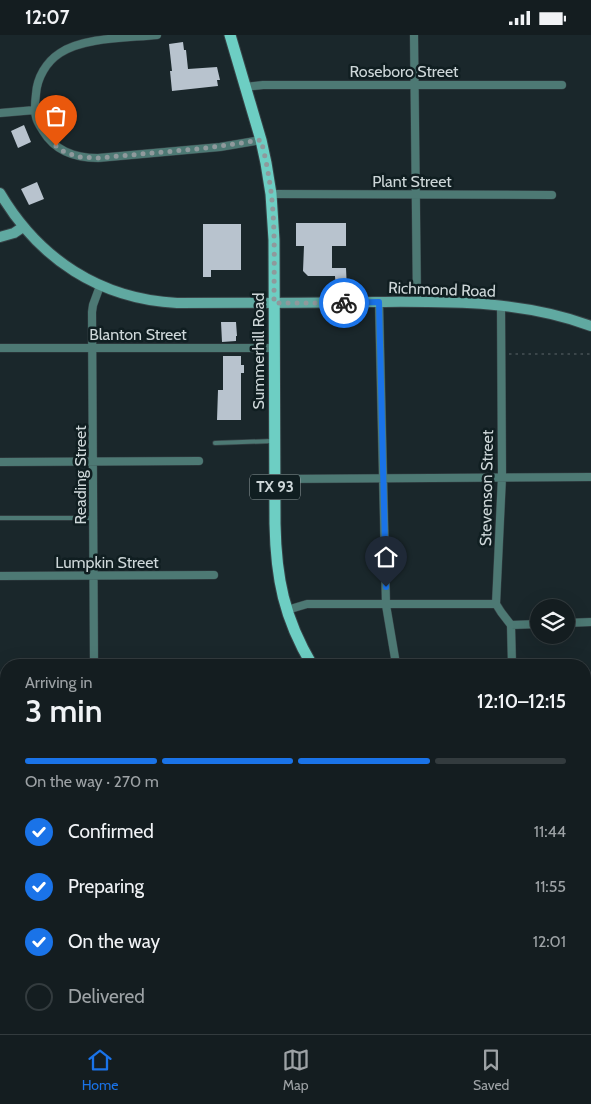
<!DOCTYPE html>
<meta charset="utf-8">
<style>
:root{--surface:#141d20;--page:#212a2d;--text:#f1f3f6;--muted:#9da2a5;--line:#333b3e;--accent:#1a73e8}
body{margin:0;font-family:Cabin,sans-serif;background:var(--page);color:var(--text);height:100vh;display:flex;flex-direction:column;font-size:19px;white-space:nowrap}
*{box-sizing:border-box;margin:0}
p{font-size:16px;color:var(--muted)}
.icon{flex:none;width:28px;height:28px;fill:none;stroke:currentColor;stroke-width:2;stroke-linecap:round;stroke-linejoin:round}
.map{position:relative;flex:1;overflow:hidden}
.panel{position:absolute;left:0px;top:624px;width:591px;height:376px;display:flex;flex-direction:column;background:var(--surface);border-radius:20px 20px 0 0;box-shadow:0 5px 20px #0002,0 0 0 1px var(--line)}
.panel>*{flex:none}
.controls{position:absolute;left:530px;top:564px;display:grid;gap:10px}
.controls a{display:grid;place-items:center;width:45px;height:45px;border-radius:50%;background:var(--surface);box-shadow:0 5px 20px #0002,0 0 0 1px var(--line);font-size:25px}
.pin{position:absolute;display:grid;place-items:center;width:42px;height:42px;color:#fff;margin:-51px -21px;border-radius:50% 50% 50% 0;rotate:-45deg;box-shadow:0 0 5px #0007}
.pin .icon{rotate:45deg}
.courier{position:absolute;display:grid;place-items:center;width:50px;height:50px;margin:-25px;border:4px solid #1a73e8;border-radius:50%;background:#fff;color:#222;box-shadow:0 1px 6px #0007}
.overview em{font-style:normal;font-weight:600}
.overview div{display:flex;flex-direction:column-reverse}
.overview{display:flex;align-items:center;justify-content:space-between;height:85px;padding:0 25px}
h1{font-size:32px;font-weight:600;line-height:38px}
.bar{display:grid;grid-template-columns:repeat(4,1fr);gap:8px 5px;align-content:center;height:60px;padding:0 25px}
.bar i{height:6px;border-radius:4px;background:var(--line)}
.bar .active{background:var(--accent)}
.bar p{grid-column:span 4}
ol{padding:0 25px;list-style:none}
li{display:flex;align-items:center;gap:15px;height:55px}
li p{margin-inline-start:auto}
li .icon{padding:5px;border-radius:50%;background:var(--accent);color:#fff;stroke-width:4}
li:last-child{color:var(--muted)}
li i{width:28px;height:28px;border:2px solid var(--line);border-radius:50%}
.status{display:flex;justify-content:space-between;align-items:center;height:35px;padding:0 25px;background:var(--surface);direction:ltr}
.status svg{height:14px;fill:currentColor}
.menu{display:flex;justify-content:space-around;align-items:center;height:70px;border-top:1px solid var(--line);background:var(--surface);font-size:14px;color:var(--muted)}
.menu a{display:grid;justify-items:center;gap:2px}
.menu .active{color:var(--accent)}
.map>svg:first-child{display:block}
</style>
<div class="status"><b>12:07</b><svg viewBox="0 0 49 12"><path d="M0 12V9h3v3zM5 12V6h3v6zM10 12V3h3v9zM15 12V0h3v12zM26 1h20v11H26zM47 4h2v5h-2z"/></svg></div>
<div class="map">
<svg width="591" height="999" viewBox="0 0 591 999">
<rect width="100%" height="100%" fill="#1a272b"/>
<path fill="#1e3339" d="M324 994H384V999H324Z"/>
<path fill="#b8c3ce" d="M183 7 184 15H186L188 34 217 32 220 45H217L218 51 172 56 170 36H172L169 9Z
M24 90 31 107 18 113 11 96Z
M37 147 44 164 29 170 21 154Z
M296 188H346V211H332V233H346L347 255H336L335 241H308L303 236 304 211H296Z
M203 189H241V235H211V242H203Z
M221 287H236L237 301H236V306L222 307Z
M223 321H241V330H244V338H241V385H217L218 355H223Z
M585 939H591V993H585Z"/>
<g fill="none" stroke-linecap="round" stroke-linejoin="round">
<defs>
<path id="lane" d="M215 408 272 406
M0 483H94
M404 997 591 998"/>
<path id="street" d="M157 0C128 3 84 2 60 18 46 27 37 43 36 59 35 67 34 75 36 82 37 87 40 91 43 96 55 116 75 123 98 123L220 112 261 105
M414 0 417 266
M245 52 263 50H562
M0 78 35 75
M271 159 552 160
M379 267 386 570 395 623V630
M501 271 502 442 496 569 501 577 511 590 512 630
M0 313H275
M0 427 199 426
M275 444 591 442
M0 541 214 540
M287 575 307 569H496
M566 588 591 587
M511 590 539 589
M94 630 92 277 93 270 100 251
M0 655H6
M585 714H591
M0 769H6
M0 883H6
M111 994 112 999"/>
<path id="secondary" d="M0 158C39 224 100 264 177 268 237 268 298 268 359 267 436 267 517 263 591 291
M0 202 14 198 23 192"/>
<path id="primary" d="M230 0 261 105 266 128 271 159 274 205 275 489C276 543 284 583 312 630
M402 999V994"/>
</defs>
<use href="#lane" stroke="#374347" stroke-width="5.5"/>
<use href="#street" stroke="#374347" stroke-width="9"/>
<use href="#secondary" stroke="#374347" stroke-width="12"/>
<use href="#primary" stroke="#374347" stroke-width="13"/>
<path stroke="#5c676b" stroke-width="1" stroke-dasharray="2.5 4" stroke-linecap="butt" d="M509 319H591"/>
<use href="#lane" stroke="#4d7974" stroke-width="4"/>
<use href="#street" stroke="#4d7974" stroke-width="8"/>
<use href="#secondary" stroke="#60a9a1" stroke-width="10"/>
<use href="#primary" stroke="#6dcec3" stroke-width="11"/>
</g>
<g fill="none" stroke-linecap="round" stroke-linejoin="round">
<path stroke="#8f999c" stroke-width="5" stroke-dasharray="0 9" d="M56 111 63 116 78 122 98 123 207 113 261 105C264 117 267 130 269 143 276 184 274 227 274 268H344"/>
<path stroke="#1a73e8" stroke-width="6" d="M344 268 379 267 386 552"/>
</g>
<g text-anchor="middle" stroke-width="5" stroke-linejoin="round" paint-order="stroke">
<rect fill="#101e21" stroke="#95a0a2" stroke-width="1" x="250" y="439.5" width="50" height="25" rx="4"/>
<g font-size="15" font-weight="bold" fill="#ced7d9">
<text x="275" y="457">TX 93</text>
</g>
<g font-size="16" fill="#ced7d9" stroke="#101e21">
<text x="404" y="42">Roseboro Street</text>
<text x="412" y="152">Plant Street</text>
<text transform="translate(442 254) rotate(2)" y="6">Richmond Road</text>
<text x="138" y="305">Blanton Street</text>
<text transform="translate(258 316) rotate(-90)" y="6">Summerhill Road</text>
<text transform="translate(80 440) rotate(-90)" y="6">Reading Street</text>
<text transform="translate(486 453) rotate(-89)" y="6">Stevenson Street</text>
<text x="107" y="533">Lumpkin Street</text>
</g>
</g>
</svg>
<div class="controls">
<a><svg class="icon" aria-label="layers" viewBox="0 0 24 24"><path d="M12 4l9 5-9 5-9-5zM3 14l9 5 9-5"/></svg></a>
</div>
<div class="pin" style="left:56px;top:111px;background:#ea580c"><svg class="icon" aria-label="bag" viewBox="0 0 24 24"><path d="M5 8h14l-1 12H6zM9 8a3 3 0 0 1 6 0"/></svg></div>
<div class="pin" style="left:386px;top:552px;background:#1f2937"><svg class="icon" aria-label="home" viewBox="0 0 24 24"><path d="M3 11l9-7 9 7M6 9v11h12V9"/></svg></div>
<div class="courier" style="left:344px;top:268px"><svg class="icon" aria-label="bike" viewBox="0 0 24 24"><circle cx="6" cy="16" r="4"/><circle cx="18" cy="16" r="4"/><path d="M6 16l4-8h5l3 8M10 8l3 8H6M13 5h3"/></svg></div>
<section class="panel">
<div class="overview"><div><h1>3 min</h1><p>Arriving in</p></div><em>12:10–12:15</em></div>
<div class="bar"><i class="active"></i><i class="active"></i><i class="active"></i><i></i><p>On the way · 270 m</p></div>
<ol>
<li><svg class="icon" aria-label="check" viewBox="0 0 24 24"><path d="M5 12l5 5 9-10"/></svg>Confirmed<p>11:44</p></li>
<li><svg class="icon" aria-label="check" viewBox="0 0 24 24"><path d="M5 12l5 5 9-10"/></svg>Preparing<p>11:55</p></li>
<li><svg class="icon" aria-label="check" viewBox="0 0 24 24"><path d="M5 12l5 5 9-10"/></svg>On the way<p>12:01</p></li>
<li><i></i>Delivered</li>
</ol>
</section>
</div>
<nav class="menu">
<a class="active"><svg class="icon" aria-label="home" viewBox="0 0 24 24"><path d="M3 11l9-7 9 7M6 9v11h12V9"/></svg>Home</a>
<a><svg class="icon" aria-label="map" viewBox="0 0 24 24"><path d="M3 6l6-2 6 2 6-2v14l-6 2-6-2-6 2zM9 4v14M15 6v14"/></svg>Map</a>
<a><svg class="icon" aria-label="saved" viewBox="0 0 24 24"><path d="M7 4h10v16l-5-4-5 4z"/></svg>Saved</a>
</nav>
